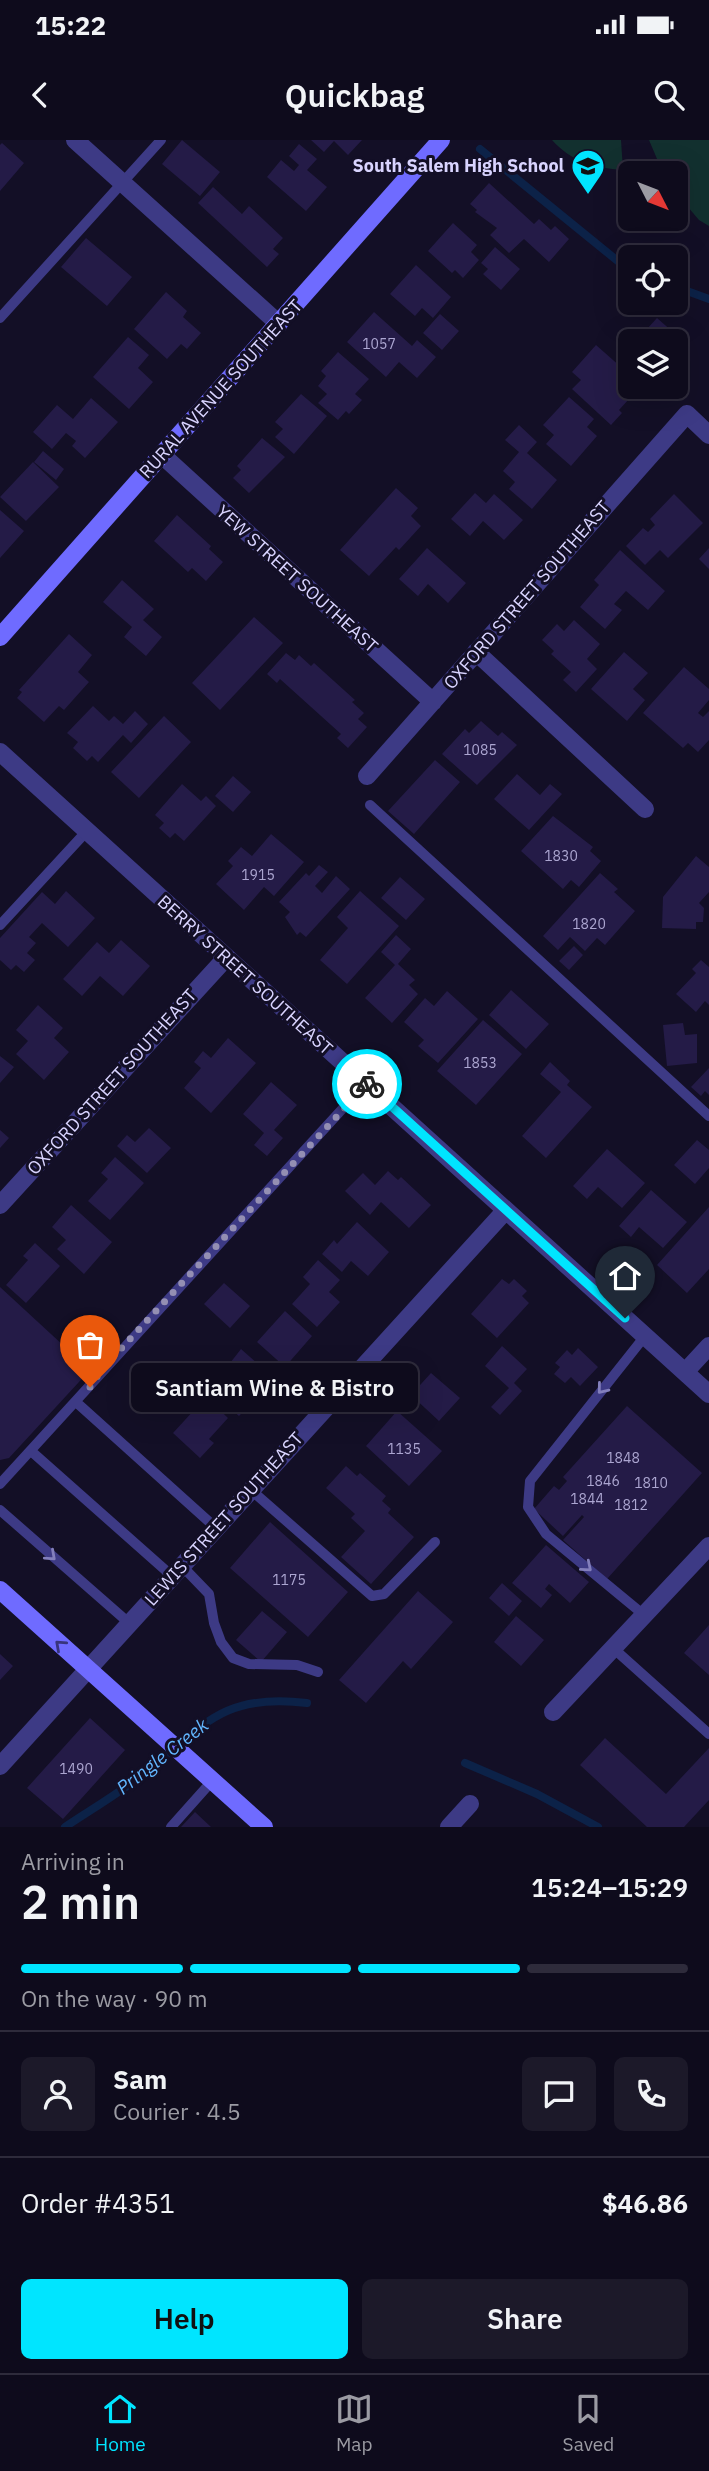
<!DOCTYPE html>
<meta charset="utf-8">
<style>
:root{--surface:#0e0b1c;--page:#1c1929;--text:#f1f3f6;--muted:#9b9ba3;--line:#2e2b3b;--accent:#00e5ff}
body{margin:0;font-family:"IBM Plex Sans",sans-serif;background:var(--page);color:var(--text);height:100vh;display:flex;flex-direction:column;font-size:26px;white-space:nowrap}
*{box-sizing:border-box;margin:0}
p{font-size:23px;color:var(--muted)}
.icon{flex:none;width:38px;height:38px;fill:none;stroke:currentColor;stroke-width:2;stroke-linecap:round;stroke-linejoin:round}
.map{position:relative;height:1687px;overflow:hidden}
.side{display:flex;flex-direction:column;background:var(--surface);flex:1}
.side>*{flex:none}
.needle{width:46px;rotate:132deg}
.tools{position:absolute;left:618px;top:21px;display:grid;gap:14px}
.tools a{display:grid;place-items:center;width:70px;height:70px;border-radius:10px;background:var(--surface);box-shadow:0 7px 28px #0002,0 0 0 2px var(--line);font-size:35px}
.pin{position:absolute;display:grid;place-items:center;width:60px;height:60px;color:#fff;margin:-72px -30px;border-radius:50% 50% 50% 0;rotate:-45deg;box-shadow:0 0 7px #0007}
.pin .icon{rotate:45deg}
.courier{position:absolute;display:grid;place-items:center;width:70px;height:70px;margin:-35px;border:5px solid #00e5ff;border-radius:50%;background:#fff;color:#222;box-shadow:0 2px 9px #0007}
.bubble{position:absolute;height:49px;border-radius:10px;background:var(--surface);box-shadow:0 7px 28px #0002,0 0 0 2px var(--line);font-size:23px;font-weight:600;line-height:49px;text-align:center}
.head em{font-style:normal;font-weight:600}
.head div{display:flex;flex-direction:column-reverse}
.head{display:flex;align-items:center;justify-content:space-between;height:119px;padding:0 21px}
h1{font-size:46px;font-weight:600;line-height:52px}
.bar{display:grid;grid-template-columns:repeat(4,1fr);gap:10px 7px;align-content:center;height:84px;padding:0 21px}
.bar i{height:9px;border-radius:5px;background:var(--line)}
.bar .active{background:var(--accent)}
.bar p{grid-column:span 4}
.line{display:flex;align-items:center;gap:18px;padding:0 21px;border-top:2px solid var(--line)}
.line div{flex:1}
.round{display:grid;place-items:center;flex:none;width:74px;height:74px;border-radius:10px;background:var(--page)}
.primary-button{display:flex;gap:14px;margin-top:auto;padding:14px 21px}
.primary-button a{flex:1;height:80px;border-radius:10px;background:var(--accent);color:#111;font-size:28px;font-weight:600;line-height:80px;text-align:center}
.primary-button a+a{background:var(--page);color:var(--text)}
.status{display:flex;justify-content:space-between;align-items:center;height:49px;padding:0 35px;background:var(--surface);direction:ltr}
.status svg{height:19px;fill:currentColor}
header{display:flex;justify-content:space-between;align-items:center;height:91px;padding:0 21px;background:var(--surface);font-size:32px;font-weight:600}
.menu{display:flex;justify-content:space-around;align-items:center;height:98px;border-top:2px solid var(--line);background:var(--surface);font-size:19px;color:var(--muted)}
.menu a{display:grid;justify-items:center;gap:4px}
.menu .active{color:var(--accent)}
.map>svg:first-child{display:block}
</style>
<div class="status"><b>15:22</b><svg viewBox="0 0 49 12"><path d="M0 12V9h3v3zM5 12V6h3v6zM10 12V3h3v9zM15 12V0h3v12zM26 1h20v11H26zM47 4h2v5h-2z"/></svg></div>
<header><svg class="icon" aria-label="back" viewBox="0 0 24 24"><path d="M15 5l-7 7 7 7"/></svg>Quickbag<svg class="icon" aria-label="search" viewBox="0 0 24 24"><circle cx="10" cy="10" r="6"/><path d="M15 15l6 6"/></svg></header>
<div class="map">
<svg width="709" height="1687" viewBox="0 0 709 1687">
<rect width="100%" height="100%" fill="#130f26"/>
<path fill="#12302f" d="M552 0H621L623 30C594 28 572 22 552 0Z
M649 0H709V86L699 80 676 53V33H663Z"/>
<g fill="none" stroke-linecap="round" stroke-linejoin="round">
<path stroke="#0c2248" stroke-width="8" d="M480 9 630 131
M676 147 709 159
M465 1623 537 1654 598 1687
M65 1687C92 1669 121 1652 146 1632 205 1584 224 1553 307 1563"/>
</g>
<path fill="#241b47" d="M182 0 220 32 200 56 162 24Z
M311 0H362L348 15 334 1 324 12Z
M2 3 24 23 0 51V5Z
M299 4 317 19 307 30 327 47 306 71 267 37 281 20 294 31 299 25 289 16Z
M489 43 534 84 539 79 551 90 555 86 569 99 549 122 524 99 509 113 490 95 497 88 475 72 477 70 470 64Z
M213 47 242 74 249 66 283 98 273 109 279 114 267 127 198 63Z
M453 83 477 105 471 112 479 120 463 138 455 130 452 133 428 111Z
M86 98 132 137 107 166 61 127Z
M495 107 520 129 501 150 483 134 488 129 481 123Z
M416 125 451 157 433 178 422 168 415 176 390 154Z
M166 152 187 171 183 177 201 193 187 209 181 204 167 219 134 189Z
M374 172 412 206 417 200 436 217 417 238 399 222 386 237 347 202Z
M440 174 459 191 442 210 423 193Z
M657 178 682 200 676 207V201H636Z
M128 197 149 215 138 228 153 242 129 269 93 237Z
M596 205 630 235V247H640L619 270 622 273 611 285 572 249 581 240 572 232Z
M338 212 369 239 355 254 362 260 349 274 346 271 338 280 318 263 327 254 318 246 326 236 321 231Z
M301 254 327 276 294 314 275 297 283 289 275 282Z
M569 257 594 279 587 287 597 296 571 326 546 304 554 295 543 285Z
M91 258 118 282 85 318 72 306 76 301 66 293 52 309 33 292 57 265 73 279Z
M519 285 537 302 527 313 557 340 532 369 509 349 515 342 503 331 519 312 505 300Z
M262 298 285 317 249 353 233 338 241 330 237 326Z
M43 311 64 329 56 340 34 322Z
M33 322 59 347 26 381 0 357Z
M396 348 418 368 411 376 421 386 399 410 396 407 369 436 340 410Z
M475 353 486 363 494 354 523 380 504 400 483 381 470 396 451 379Z
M674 354 703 383 668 418 660 410 645 425 626 406 643 388 648 392 655 385 650 379Z
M0 370 24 391 0 418Z
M177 375 211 406 209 409 223 422 206 441 192 428 188 432 154 401Z
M427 408 466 443 448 463 428 444 418 456 399 439Z
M709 408V429L699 419Z
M620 410 665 451 648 470 626 451 614 464 622 470 605 489 580 467 599 445 594 440Z
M122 440 154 469 143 480 162 497 146 516 124 497 132 487 103 462Z
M254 477 283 503 220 570 192 543Z
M574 480 600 504 587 519 597 529 576 552 563 540 571 532 551 514 554 511 542 500 557 484 564 491Z
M69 494 92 515 78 532 89 542 64 570 59 566 44 582 17 558 22 552 19 550Z
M624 512 648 533 633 549 645 560 627 581 591 549Z
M286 513 295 520 299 515 311 526 314 523 355 560 352 562 364 573 358 579 367 587 348 608 337 598 341 594 280 539 277 543 267 534Z
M684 527 709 549V560L698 573 703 577 709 571V600L698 612 688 603 683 608 643 573Z
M93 566 109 581 114 576 123 584 135 571 148 584 131 603 123 595 98 622 92 616 87 621 73 608 78 602 67 593Z
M164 576 191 602 139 658 111 632Z
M481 581 498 596 502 592 517 605 477 645 442 614 465 589 469 593Z
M435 620 460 642 414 694 388 671Z
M517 634 540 655 550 644 562 654 529 690 494 659Z
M233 636 251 652 233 672 215 656Z
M182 644 201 661 206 656 216 666 184 701 175 693 170 698 159 688 164 683 155 675Z
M553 676 593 707 590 711 601 721 579 747 571 740 563 749 521 711Z
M271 694 304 722 274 756 264 747 244 770 216 744 233 726 228 721 241 707 252 716Z
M696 716 709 727V752L699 763 704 768 703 782H696V789L662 788 663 757Z
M319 725 328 732 315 746 322 753 336 736 350 749 306 797 300 792 297 795 285 777 290 772 279 762 306 733 309 736Z
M600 733 618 749 614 752 635 771 605 805 597 798 585 811 570 797 558 810 543 796Z
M400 737 425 759 406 780 381 758Z
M66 751 95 778 68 807 42 783 29 797 36 803 27 813 35 820 24 832 16 825 11 830 0 820V798L42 752 55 764Z
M360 751 399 786 347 844 320 820 348 788 337 777Z
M396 795 411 809 398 824 415 840 409 845 418 854 392 883 365 858 395 825 381 812Z
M121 800 150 826 123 856 100 836 82 856 63 839 97 802 109 813Z
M574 806 583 815 569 830 559 821Z
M701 820 709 827V865L705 861 696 872 676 854 696 833 692 829Z
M511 850 549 884 526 909 489 875Z
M447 851 478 879 438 923 418 906 424 900 404 882 425 858 434 866Z
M38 865 63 888 54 898 69 912 44 940 16 914 28 901 16 890Z
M483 880 522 914 476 965 437 931Z
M683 883 685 895 697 894V923L667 926 663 885Z
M228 898 256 923 211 973 184 948 201 928 194 922 203 911 211 918Z
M0 916 14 927 0 943Z
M550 922 570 941 567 945 592 967 546 1018 522 996 561 952 540 934Z
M709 928V955L705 951 701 956 691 947Z
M271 942 297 965 274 990 283 998 267 1016 254 1005 264 993 243 974Z
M149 988 171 1008 147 1033 117 1006 127 995 135 1002Z
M0 990 9 998 0 1008Z
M697 1000 709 1010V1028L695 1044 674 1025Z
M607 1009 645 1043 622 1068 598 1047 587 1059 573 1046Z
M115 1017 144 1043 110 1080 88 1061 108 1039 101 1033Z
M388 1031 398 1040 401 1037 431 1065 409 1088 381 1062 370 1075 345 1051 363 1033 375 1045Z
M651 1050 687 1082 663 1108 639 1087 631 1097 619 1086Z
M71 1065 112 1102 84 1134 57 1109 66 1100 52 1087Z
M709 1067V1129L687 1153 657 1125Z
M357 1082 389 1112 368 1136 351 1121 342 1132 322 1114 334 1100 337 1104Z
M35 1103 60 1126 26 1163 6 1145 28 1120 23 1116Z
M318 1120 340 1140 329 1152 340 1162 317 1187 292 1164 310 1144 303 1137Z
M502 1139 509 1144 514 1139 527 1151 522 1156 529 1163 497 1198 471 1174Z
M224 1143 250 1166 230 1188 204 1164Z
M0 1147 90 1230 9 1318 0 1320Z
M285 1171 312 1196 285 1227 257 1202Z
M502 1206 527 1229 514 1243 522 1251 500 1275 491 1267 509 1248 485 1226Z
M578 1208 598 1227 580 1246 571 1237 565 1243 554 1234 560 1227 555 1223 567 1210 572 1215Z
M241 1209 267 1232 247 1254 254 1260 239 1276 209 1250Z
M431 1233 460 1258 439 1281 411 1255Z
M206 1257 228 1278 209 1299 214 1303 200 1318 173 1293Z
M627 1266 702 1333 607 1439 563 1400 584 1377 582 1375 563 1396 534 1369 554 1346 559 1350 567 1341 563 1337Z
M397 1271 442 1311 409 1346 366 1306Z
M346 1326 357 1336 360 1333 386 1356 382 1361 391 1369 388 1373 414 1397 371 1444 341 1417 365 1391 351 1378 355 1374 326 1348Z
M270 1382 348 1452 308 1497 230 1428Z
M546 1405 589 1442 570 1463 549 1444 545 1449 552 1455 541 1468 512 1443Z
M502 1443 522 1461 509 1476 489 1458Z
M418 1451 453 1482 411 1529 403 1521 366 1563 339 1540Z
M262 1471 287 1492 261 1522 236 1500Z
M516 1476 544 1500 521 1526 494 1502Z
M709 1485V1535L684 1513Z
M0 1514 13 1526 0 1540Z
M90 1578 125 1610 63 1679 27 1648Z
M605 1598 666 1654 709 1608V1660L684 1687H647L580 1625Z
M195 1672 211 1687H181Z"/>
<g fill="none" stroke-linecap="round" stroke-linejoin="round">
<path stroke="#3d3a85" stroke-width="10" d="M0 178 161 0
M370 665 709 976
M0 785 86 692
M76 1262 216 1388
M31 1311 172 1436
M0 1344 366 943
M251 1350 372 1456 384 1454 435 1402
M0 1370 129 1483
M182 1426 209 1454 214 1483 221 1502 233 1518 249 1524 297 1525 318 1532
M644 1475 546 1394 528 1367 530 1341 645 1196
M613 1508 709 1594
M171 1687 213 1640"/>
<path stroke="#3d3a85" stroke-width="18" d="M75 0 279 184
M162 315 433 562
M476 512 645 669
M0 612 709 1254
M367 636 687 274 709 295
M0 1065 225 819
M685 1232 709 1206
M553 1572 709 1406
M0 1626 505 1071
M449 1687 470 1664"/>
<path stroke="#6f6bff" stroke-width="18" d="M0 497 441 0
M0 1450 264 1687"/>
</g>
<defs><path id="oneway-chevron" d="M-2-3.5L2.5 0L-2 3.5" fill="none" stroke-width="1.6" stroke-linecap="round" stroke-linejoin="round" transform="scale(1.75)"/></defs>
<g stroke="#837fbc">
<use href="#oneway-chevron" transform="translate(602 1249) rotate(129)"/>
<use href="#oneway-chevron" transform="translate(51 1416) rotate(42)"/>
<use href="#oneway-chevron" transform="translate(587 1427) rotate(40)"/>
</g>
<use stroke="#38347d" href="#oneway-chevron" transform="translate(60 1505) rotate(-138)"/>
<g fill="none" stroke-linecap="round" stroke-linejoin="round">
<path stroke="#948fb3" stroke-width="7" stroke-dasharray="0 12.6" d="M90 1247 103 1228 367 944"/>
<path stroke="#00e5ff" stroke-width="9" d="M367 944 625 1178"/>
</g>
<defs>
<symbol id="school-pin" viewBox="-11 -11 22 30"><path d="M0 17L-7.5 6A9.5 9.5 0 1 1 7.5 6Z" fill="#00e5ff" stroke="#130f26"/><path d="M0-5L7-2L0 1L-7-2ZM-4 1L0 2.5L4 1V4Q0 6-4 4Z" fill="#111"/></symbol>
</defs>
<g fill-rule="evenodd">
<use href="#school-pin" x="569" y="7" width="38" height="52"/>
</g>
<g text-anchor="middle" stroke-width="6" stroke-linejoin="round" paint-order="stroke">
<g font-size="14" fill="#aca6d1">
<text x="379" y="209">1057</text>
<text x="480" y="615">1085</text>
<text x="561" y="721">1830</text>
<text x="258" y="740">1915</text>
<text x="589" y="789">1820</text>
<text x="480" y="928">1853</text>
<text x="404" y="1314">1135</text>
<text x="623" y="1323">1848</text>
<text x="603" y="1346">1846</text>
<text x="651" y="1348">1810</text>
<text x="587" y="1364">1844</text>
<text x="631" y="1370">1812</text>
<text x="289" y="1445">1175</text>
<text x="76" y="1634">1490</text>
</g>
<g font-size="18" font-weight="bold" fill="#d9d4ff" stroke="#130f26" text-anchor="end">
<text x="564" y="32">South Salem High School</text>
</g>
<g font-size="18" fill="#d9d4ff" stroke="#130f26">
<text transform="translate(221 249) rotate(-48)" y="6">RURAL AVENUE SOUTHEAST</text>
<text transform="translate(297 439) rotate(42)" y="6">YEW STREET SOUTHEAST</text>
<text transform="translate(527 455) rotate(-49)" y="6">OXFORD STREET SOUTHEAST</text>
<text transform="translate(245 835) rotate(42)" y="6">BERRY STREET SOUTHEAST</text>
<text transform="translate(112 942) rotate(-48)" y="6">OXFORD STREET SOUTHEAST</text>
<text transform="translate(224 1379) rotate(-48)" y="6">LEWIS STREET SOUTHEAST</text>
</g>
<g font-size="19" font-style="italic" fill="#62b6ff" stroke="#130f26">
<text transform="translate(162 1616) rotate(-38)" y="7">Pringle Creek</text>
</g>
</g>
</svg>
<div class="tools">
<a><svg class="needle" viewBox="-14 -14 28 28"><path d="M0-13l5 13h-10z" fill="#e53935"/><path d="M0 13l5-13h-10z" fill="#9b9ba3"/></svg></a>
<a><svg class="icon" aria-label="locate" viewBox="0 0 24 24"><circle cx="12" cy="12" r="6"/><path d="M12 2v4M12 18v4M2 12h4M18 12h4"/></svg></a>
<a><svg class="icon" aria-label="layers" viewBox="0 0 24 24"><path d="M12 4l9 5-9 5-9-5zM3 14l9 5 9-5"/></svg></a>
</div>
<div class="pin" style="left:90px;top:1247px;background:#ea580c"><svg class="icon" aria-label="bag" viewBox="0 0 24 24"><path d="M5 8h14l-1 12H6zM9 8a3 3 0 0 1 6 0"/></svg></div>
<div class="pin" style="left:625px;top:1178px;background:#1f2937"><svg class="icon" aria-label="home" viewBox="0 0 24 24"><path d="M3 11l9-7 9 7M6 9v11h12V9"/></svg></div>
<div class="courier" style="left:367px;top:944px"><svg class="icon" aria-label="bike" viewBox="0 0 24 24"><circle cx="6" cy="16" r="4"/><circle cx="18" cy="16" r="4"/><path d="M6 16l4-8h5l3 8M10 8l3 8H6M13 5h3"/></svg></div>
<div class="bubble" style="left:131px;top:1223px;width:287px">Santiam Wine &amp; Bistro</div>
</div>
<section class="side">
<div class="head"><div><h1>2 min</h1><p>Arriving in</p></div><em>15:24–15:29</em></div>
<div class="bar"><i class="active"></i><i class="active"></i><i class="active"></i><i></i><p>On the way · 90 m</p></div>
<div class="line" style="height:126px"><a class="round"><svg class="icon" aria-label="person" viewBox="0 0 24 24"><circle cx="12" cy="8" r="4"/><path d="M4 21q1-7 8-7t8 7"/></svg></a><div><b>Sam</b><p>Courier · 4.5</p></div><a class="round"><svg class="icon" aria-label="chat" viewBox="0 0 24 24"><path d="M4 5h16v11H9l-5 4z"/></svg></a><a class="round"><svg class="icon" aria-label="phone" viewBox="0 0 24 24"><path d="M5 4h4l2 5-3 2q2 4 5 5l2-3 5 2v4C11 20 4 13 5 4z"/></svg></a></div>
<div class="line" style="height:91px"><div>Order #4351</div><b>$46.86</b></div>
<div class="primary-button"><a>Help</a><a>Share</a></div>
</section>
<nav class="menu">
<a class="active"><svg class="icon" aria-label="home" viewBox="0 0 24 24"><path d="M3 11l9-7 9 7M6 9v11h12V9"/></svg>Home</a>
<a><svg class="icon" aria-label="map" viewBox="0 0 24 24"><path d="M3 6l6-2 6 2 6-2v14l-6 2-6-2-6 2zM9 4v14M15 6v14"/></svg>Map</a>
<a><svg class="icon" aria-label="saved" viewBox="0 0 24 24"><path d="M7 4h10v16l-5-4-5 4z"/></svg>Saved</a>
</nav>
